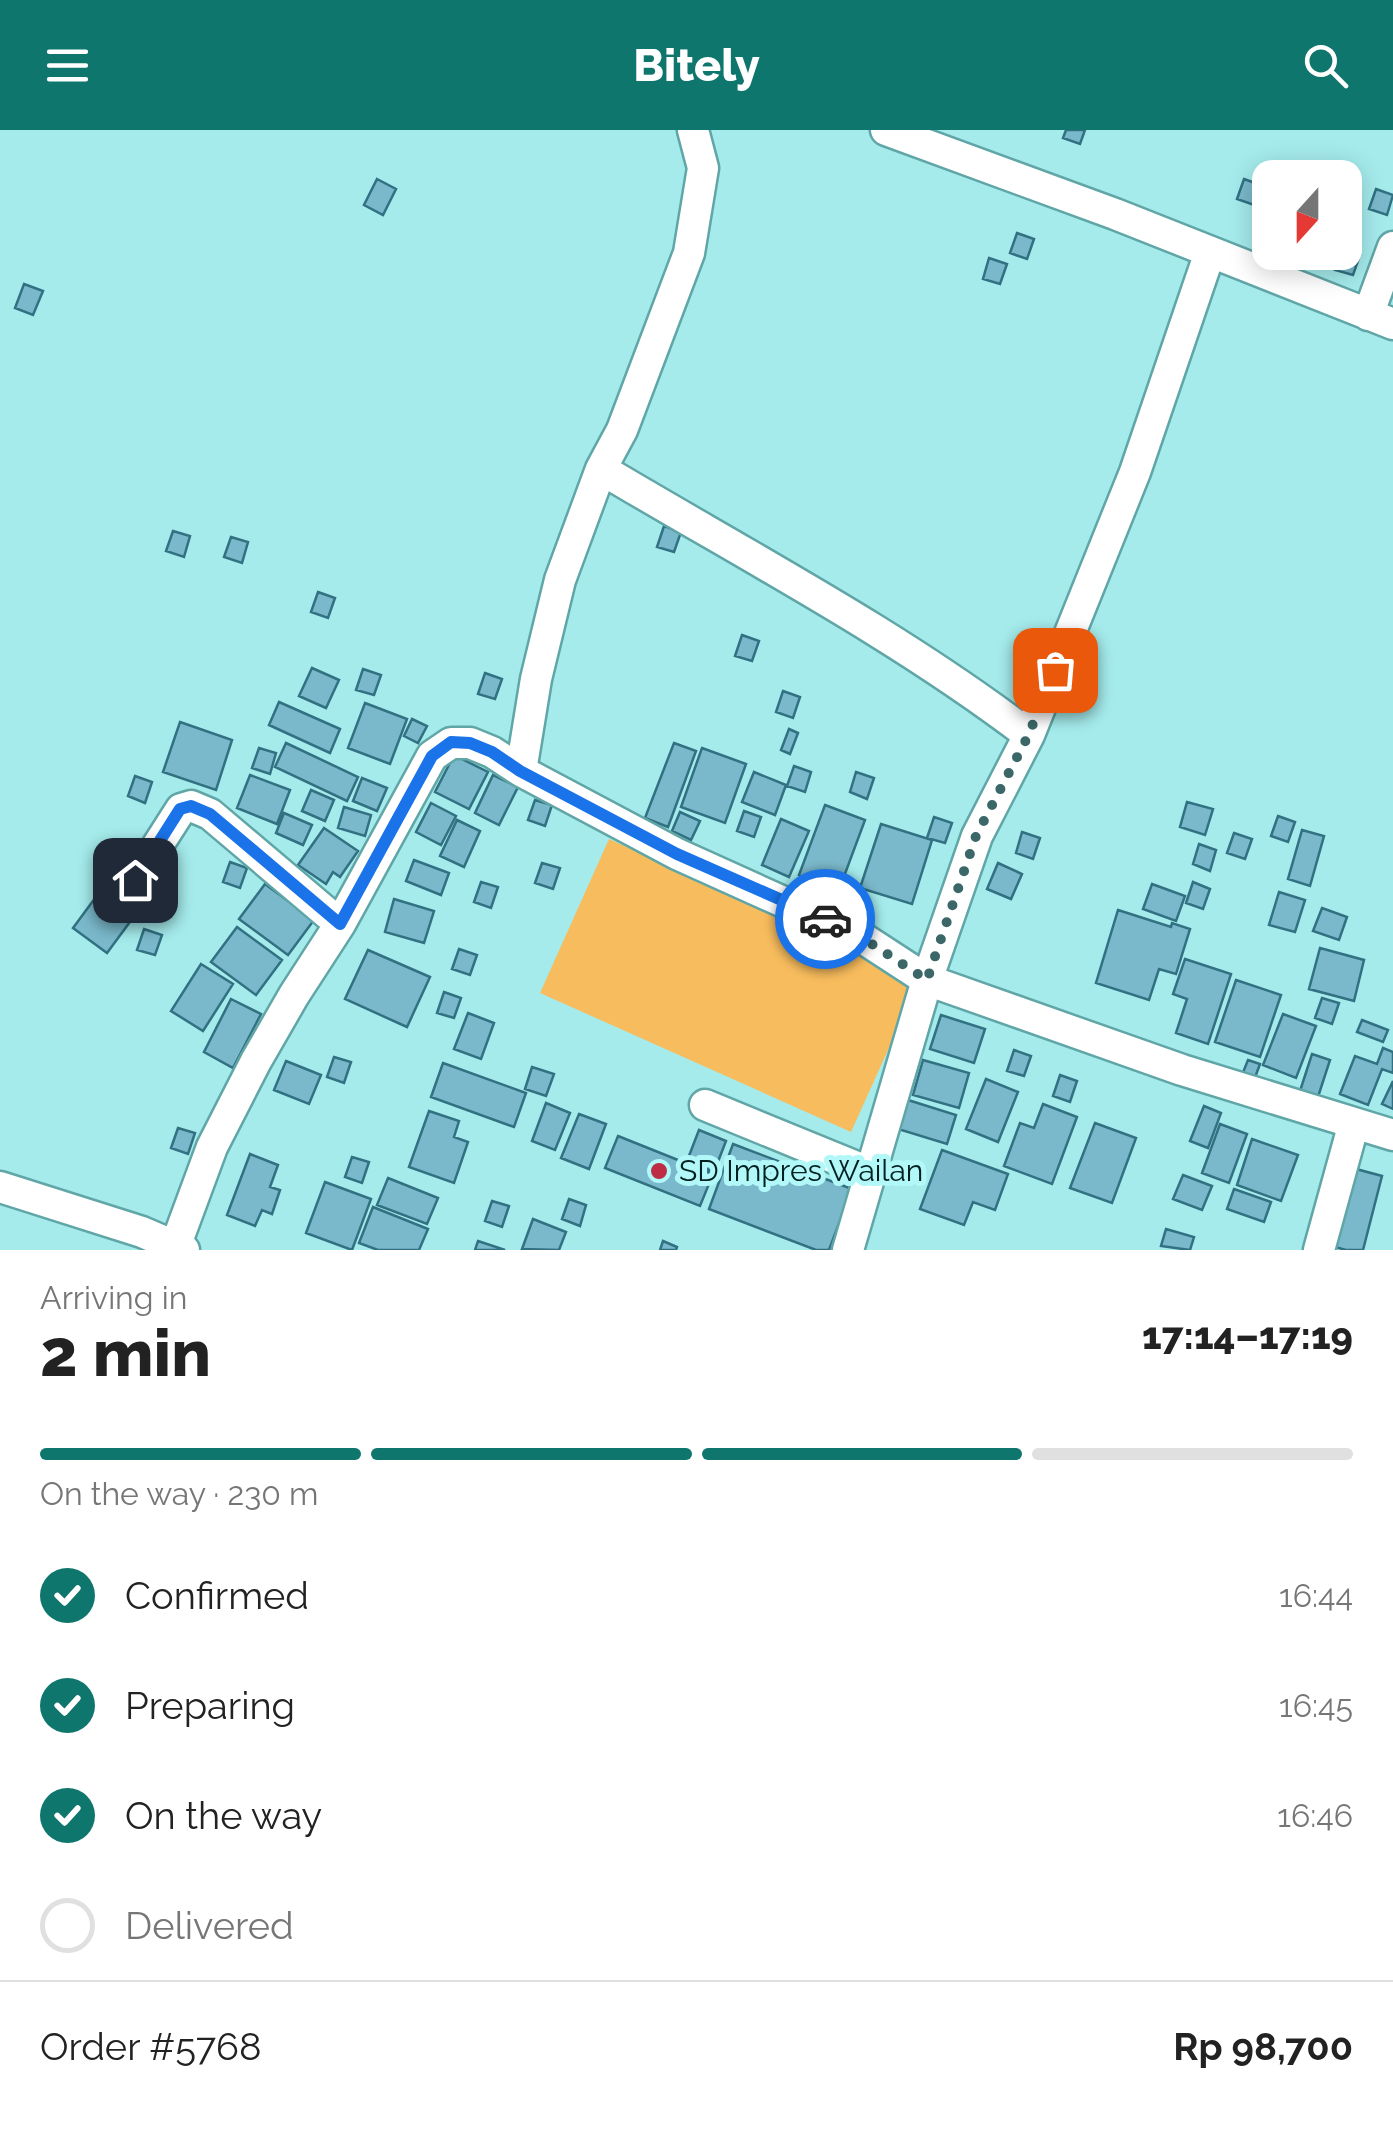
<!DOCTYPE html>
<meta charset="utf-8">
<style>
:root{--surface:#fff;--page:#f2f2f2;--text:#222;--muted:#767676;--line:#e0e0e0;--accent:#0f766e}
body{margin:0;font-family:Raleway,sans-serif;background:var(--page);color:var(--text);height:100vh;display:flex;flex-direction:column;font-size:38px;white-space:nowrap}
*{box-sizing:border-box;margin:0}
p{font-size:32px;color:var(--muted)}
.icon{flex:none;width:55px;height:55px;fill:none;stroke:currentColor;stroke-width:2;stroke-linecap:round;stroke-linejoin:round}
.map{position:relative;height:1120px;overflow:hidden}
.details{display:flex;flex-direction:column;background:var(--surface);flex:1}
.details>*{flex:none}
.needle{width:65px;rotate:201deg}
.controls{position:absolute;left:1252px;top:30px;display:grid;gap:20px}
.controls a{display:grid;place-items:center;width:110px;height:110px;border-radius:20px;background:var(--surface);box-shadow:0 5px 25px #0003;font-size:50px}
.pin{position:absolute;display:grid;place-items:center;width:85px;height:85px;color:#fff;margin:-42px;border-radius:20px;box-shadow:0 5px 15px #0006}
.courier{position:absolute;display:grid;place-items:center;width:100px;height:100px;margin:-50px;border:8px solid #1a73e8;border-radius:50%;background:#fff;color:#222;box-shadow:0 2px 12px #0007}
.headline em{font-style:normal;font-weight:800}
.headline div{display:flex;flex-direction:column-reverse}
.headline{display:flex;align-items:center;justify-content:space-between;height:170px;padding:0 40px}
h1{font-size:65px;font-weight:800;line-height:75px}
.bar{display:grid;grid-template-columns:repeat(4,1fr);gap:15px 10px;align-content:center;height:120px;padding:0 40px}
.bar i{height:12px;border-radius:8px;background:var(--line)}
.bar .on{background:var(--accent)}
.bar p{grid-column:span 4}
.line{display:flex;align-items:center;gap:25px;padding:0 40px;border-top:2px solid var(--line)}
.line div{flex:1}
ol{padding:0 40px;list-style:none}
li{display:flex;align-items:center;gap:30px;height:110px}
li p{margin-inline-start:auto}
li .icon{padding:10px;border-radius:50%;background:var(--accent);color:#fff;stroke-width:4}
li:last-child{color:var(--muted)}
li i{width:55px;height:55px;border:5px solid var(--line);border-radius:50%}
header{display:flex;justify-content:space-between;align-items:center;height:130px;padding:0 40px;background:var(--accent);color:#fff;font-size:45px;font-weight:800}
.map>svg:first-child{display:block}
</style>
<header><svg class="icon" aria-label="menu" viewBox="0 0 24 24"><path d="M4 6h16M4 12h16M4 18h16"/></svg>Bitely<svg class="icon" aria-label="search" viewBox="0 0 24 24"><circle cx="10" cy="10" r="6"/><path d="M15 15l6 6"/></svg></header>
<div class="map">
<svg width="1393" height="1120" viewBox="0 0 1393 1120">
<rect width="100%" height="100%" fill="#a5ebec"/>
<path fill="#f7bc5d" d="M609 709 920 849 851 1002 540 863Z"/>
<path fill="#7ab9cb" stroke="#317182" stroke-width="2.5" d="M1066 0H1085L1080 14 1063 8Z
M377 49 396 59 383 85 364 75Z
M1244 49 1261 55 1254 75 1237 69Z
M1376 59 1393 65 1387 85 1369 79Z
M1017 103 1034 109 1027 129 1010 123Z
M1345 120 1360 125 1353 145 1335 140 1341 122Z
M989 128 1007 134 1000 154 983 149Z
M24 154 43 161 33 185 15 178Z
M664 396 681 402 674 422 657 417Z
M173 401 190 406 184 427 166 421Z
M231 407 248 412 242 433 224 427Z
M318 462 335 468 328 488 311 482Z
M742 505 759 511 752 531 735 526Z
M312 538 339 550 326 578 299 566Z
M363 539 381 545 374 565 356 560Z
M485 543 502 549 495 569 478 564Z
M783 561 800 567 793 588 776 582Z
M279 572 340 599 330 623 269 595Z
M365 573 407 589 390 634 348 618Z
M412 589 427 596 418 613 404 606Z
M180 592 232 610 216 660 163 642Z
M789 599 798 603 790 624 781 620Z
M286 613 358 647 347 671 275 637Z
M674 613 696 621 668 697 645 688Z
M259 618 276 623 270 644 252 638Z
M702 618 746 634 725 693 681 677Z
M454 625 488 642 469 679 435 662Z
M794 636 811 642 805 662 787 656Z
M754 642 786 655 775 685 742 672Z
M856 642 874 648 867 669 850 662Z
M250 645 290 660 277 694 237 678Z
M493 645 518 657 499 695 475 683Z
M135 646 152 652 145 673 128 666Z
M362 648 387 658 377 681 353 671Z
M311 660 334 670 325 691 302 681Z
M535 670 552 675 545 696 528 690Z
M1187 672 1213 679 1205 705 1180 697Z
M431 673 456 686 441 715 416 702Z
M825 675 865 690 839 760 799 745Z
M344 677 371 685 365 706 338 698Z
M744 681 761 687 754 707 737 701Z
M680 682 700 691 691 710 672 701Z
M284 683 312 695 303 715 276 703Z
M1278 686 1295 692 1288 712 1271 706Z
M934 687 952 693 945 713 927 708Z
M781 689 809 701 789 747 762 735Z
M457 690 480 701 464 737 440 726Z
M881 694 932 710 912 774 860 758Z
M324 698 358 721 340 747 333 742 326 754 298 735Z
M1302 700 1324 706 1310 756 1288 749Z
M1022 702 1040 708 1033 729 1016 723Z
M1234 703 1252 709 1245 729 1227 723Z
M1199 714 1216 720 1210 741 1193 734Z
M414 730 449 743 441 765 406 751Z
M230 732 247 738 240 758 223 752Z
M542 733 560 738 553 759 535 753Z
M998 733 1022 744 1011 769 987 759Z
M481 752 498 757 491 778 474 772Z
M1193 752 1210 759 1203 779 1186 773Z
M265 754 314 790 288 825 239 789Z
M1152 754 1185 766 1176 791 1143 779Z
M104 756 138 781 107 823 73 798Z
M1279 762 1305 770 1295 802 1269 795Z
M394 769 434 781 424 813 385 802Z
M1322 778 1347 787 1339 810 1313 801Z
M1118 780 1171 797 1172 793 1190 799 1176 844 1159 839 1149 870 1096 853Z
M237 797 282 830 256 865 211 832Z
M144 799 162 805 155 825 137 820Z
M1320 818 1364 830 1354 871 1309 859Z
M459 819 477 825 470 845 452 839Z
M368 820 430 847 407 897 345 869Z
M1185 829 1231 844 1208 914 1176 903 1187 869 1173 864Z
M201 834 233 854 203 901 171 881Z
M1236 850 1281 865 1260 927 1215 912Z
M444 862 461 868 454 888 437 883Z
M1322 868 1339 873 1332 894 1315 888Z
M231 869 261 884 233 938 204 922Z
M468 883 494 893 481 929 454 919Z
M1283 884 1316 896 1296 948 1263 935Z
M941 885 985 899 974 933 930 919Z
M1362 890 1388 900 1383 912 1357 902Z
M1383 918 1393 922V943L1382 939 1368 975 1340 964 1355 926 1377 934Z
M1014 920 1031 926 1024 946 1007 941Z
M1312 924 1330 930 1318 967 1300 961Z
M334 927 351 932 344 953 327 947Z
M923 930 969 943 959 978 913 965Z
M1248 930 1260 934 1254 950 1242 945Z
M286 931 321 945 309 974 274 960Z
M443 933 526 963 514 997 431 967Z
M532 937 554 944 546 966 525 959Z
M1060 945 1077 951 1070 972 1053 966Z
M986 949 1018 962 998 1012 966 999Z
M1393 951V979L1382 974Z
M908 970 956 985 947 1014 898 999Z
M546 973 570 983 555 1020 532 1011Z
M1043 974 1077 987 1052 1054 1004 1036 1020 993 1034 998Z
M1204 976 1221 983 1208 1018 1190 1011Z
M429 981 459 991 454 1007 468 1012 454 1053 409 1037Z
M579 984 606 994 589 1039 561 1028Z
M1095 993 1136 1008 1112 1073 1070 1058Z
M1220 994 1247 1004 1229 1053 1202 1043Z
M178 998 195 1003 188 1024 171 1018Z
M699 1000 726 1011 714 1042 687 1031Z
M618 1006 713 1044 700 1076 605 1038Z
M1252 1009 1298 1025 1281 1071 1237 1055Z
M733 1014 852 1059 829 1120H816L709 1079Z
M942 1020 1008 1044 995 1080 973 1072 964 1095 920 1079Z
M250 1024 278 1035 270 1057 280 1060 272 1084 262 1080 255 1096 227 1085Z
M352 1027 369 1032 362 1053 345 1047Z
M1345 1036 1382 1046 1363 1120H1346L1324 1114Z
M1183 1045 1212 1056 1202 1080 1173 1069Z
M388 1048 438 1068 427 1094 377 1075Z
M325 1052 371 1069 352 1120 306 1103Z
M1234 1059 1271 1072 1264 1092 1227 1079Z
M569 1069 586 1075 580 1096 562 1089Z
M492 1071 509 1076 502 1097 485 1091Z
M373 1077 428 1099 419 1120H378L359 1113Z
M533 1089 566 1102 559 1120 522 1119Z
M1166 1099 1194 1107 1190 1120 1161 1116Z
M478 1111 505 1120H475Z
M663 1111 677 1117 676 1120H660Z"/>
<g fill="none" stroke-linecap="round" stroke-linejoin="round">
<defs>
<path id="minor" d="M886 0 1115 84 1393 194
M1368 185 1393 117
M601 339C745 425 895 503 1029 605L977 706 927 850 848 1120
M1029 605 1135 342 1210 122
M521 641 536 549 560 450 601 339 622 300 689 123 703 38 693 0
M135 751 181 679 191 676 210 684 340 794
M705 975 871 1043
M0 1057 142 1102 184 1120
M175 1117 212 1017 256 931 294 865 340 794 432 626 451 613H470L492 622 521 641 677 724 861 807 927 850 1182 940 1393 1005
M1319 1120 1354 993"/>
</defs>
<use href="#minor" stroke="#61a6a7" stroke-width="35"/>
<use href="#minor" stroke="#fff" stroke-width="30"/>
</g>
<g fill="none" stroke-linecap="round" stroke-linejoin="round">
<path stroke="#3c6768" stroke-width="10" stroke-dasharray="0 18" d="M825 789 861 807 927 850 976 706 1028 606 1055 540"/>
<path stroke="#1a73e8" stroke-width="12" d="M135 750 180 679 191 676 210 684 340 794 432 626 451 612 470 613 492 622 520 641 677 724 825 789"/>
</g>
<circle fill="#bd2d44" stroke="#b2f8f9" stroke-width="4" cx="659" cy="1041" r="10"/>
<g text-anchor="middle" stroke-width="10" stroke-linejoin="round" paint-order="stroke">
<g font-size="30" fill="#032021" stroke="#b2f8f9" text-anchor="start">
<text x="679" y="1051">SD Impres Wailan</text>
</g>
</g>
</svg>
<div class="controls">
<a><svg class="needle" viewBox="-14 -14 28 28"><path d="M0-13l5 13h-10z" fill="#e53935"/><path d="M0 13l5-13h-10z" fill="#767676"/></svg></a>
</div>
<div class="pin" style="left:1055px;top:540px;background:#ea580c"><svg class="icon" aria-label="bag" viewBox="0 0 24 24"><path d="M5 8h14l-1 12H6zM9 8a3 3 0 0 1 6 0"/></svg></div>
<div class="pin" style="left:135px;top:750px;background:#1f2937"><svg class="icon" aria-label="home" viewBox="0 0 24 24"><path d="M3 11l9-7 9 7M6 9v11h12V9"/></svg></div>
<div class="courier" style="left:825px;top:789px"><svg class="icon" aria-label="car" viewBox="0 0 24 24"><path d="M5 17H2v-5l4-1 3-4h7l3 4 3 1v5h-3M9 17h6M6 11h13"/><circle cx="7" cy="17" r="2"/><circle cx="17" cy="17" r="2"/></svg></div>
</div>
<section class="details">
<div class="headline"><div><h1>2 min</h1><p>Arriving in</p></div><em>17:14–17:19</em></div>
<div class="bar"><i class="on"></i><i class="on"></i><i class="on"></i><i></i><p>On the way · 230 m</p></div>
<ol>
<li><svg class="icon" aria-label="check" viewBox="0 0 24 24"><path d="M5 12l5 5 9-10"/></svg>Confirmed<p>16:44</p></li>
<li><svg class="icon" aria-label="check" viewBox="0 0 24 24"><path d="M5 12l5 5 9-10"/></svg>Preparing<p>16:45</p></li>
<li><svg class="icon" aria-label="check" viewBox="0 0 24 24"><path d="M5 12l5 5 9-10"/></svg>On the way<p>16:46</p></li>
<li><i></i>Delivered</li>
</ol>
<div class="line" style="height:130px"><div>Order #5768</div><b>Rp 98,700</b></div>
</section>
